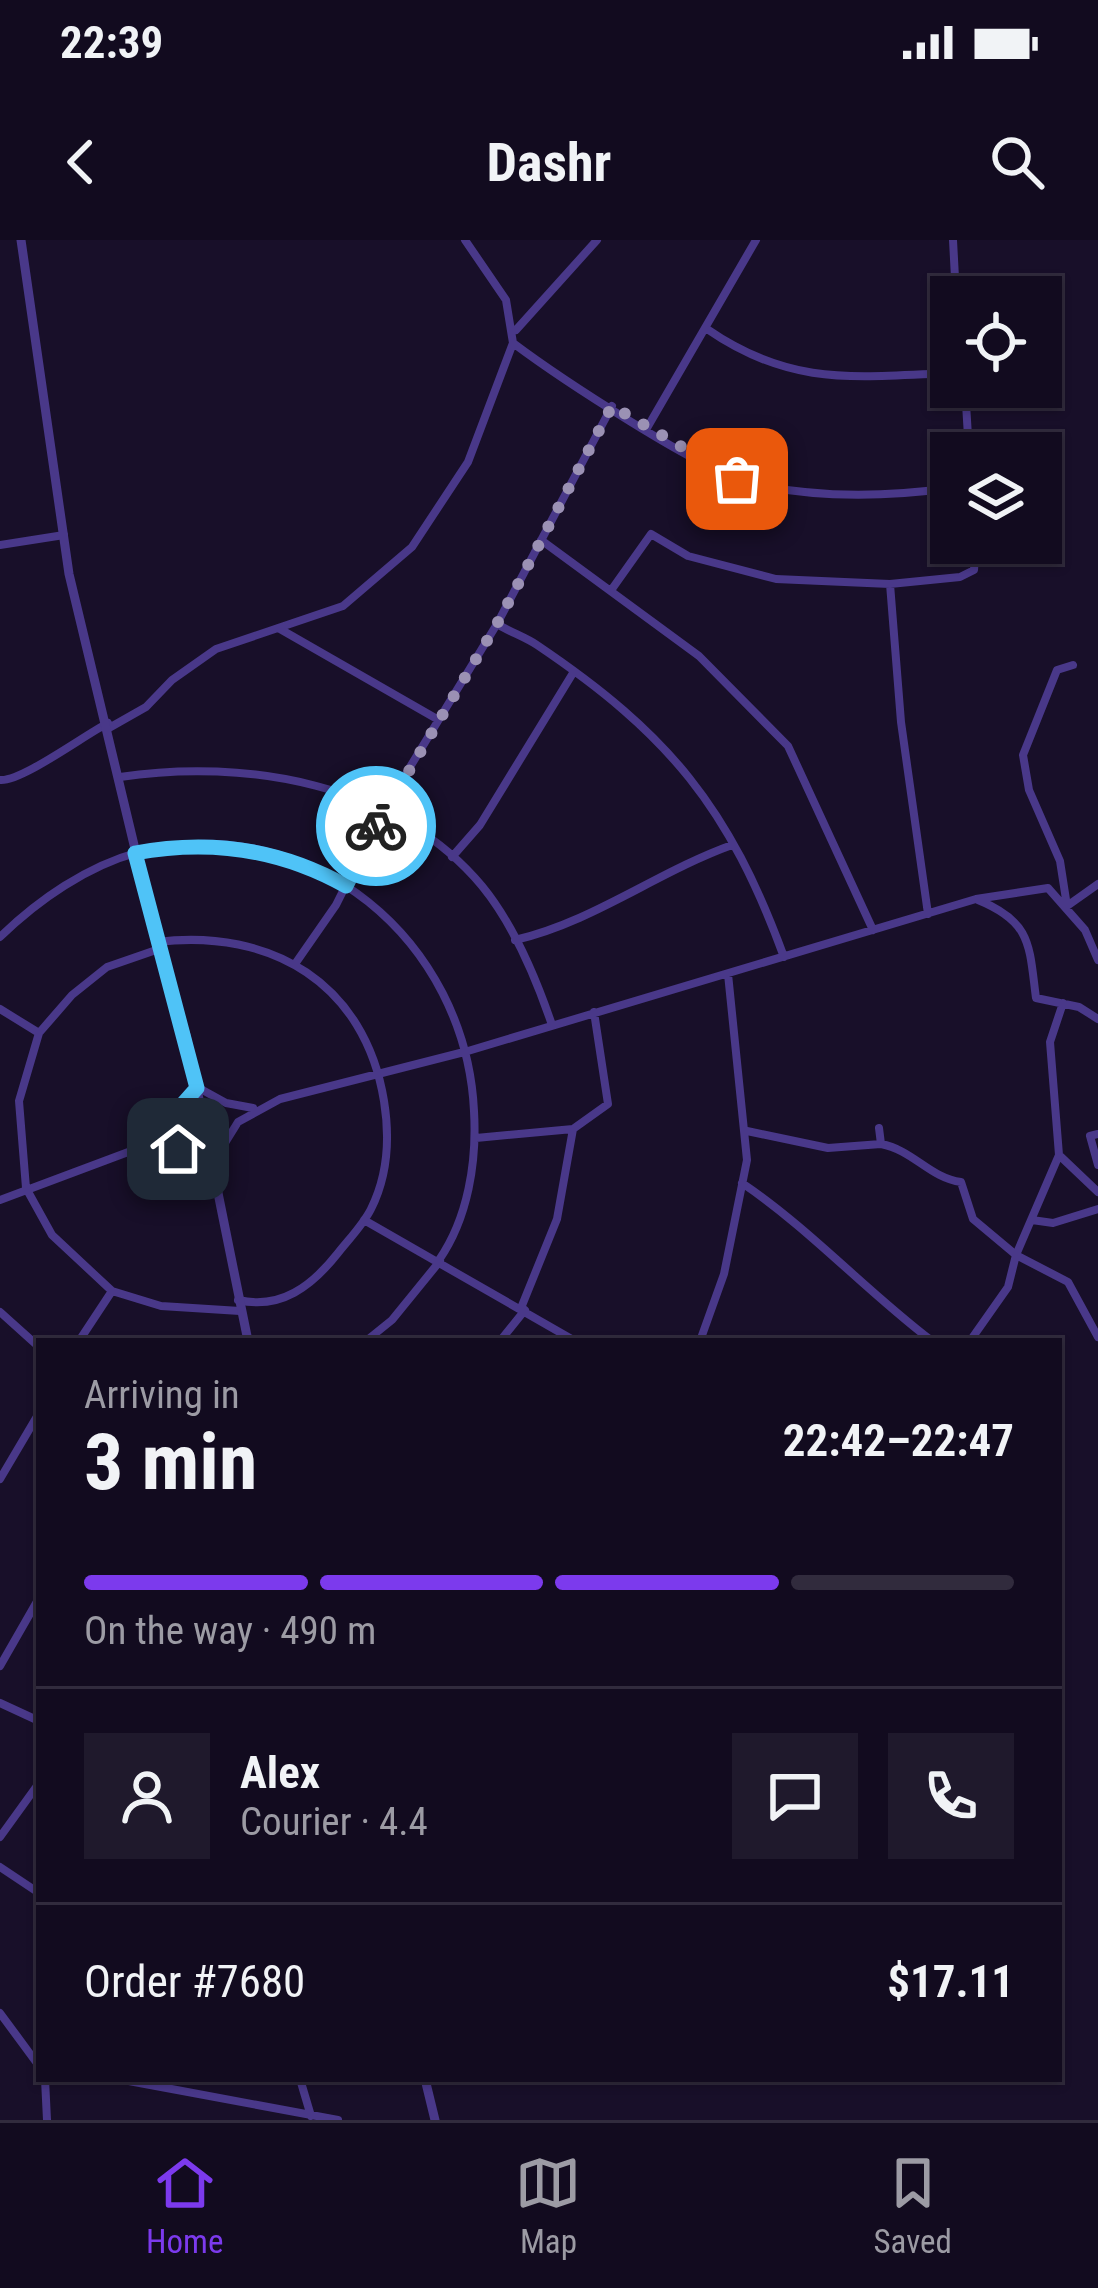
<!DOCTYPE html>
<meta charset="utf-8">
<style>
:root{--surface:#120b1f;--page:#1f192c;--text:#f1f3f6;--muted:#9c9ba4;--line:#312b3d;--accent:#7c3aed}
body{margin:0;font-family:"Roboto Condensed",sans-serif;background:var(--page);color:var(--text);height:100vh;display:flex;flex-direction:column;font-size:45px;white-space:nowrap}
*{box-sizing:border-box;margin:0}
p{font-size:39px;color:var(--muted)}
.icon{flex:none;width:66px;height:66px;fill:none;stroke:currentColor;stroke-width:2;stroke-linecap:round;stroke-linejoin:round}
.map{position:relative;flex:1;overflow:hidden}
.sheet{position:absolute;left:36px;top:1098px;width:1026px;height:744px;display:flex;flex-direction:column;background:var(--surface);border-radius:0px;box-shadow:0 3px 9px #0004,0 0 0 3px var(--line)}
.sheet>*{flex:none}
.tools{position:absolute;left:930px;top:36px;display:grid;gap:24px}
.tools a{display:grid;place-items:center;width:132px;height:132px;border-radius:0px;background:var(--surface);box-shadow:0 3px 9px #0004,0 0 0 3px var(--line);font-size:60px}
.pin{position:absolute;display:grid;place-items:center;width:102px;height:102px;color:#fff;margin:-51px;border-radius:24px;box-shadow:0 6px 18px #0006}
.courier{position:absolute;display:grid;place-items:center;width:120px;height:120px;margin:-60px;border:9px solid #4fc3f7;border-radius:50%;background:#fff;color:#222;box-shadow:0 3px 15px #0007}
.headline em{font-style:normal;font-weight:700}
.headline div{display:flex;flex-direction:column-reverse}
.headline{display:flex;align-items:center;justify-content:space-between;height:204px;padding:0 48px}
h1{font-size:78px;font-weight:700;line-height:90px}
.bar{display:grid;grid-template-columns:repeat(4,1fr);gap:18px 12px;align-content:center;height:144px;padding:0 48px}
.bar i{height:15px;border-radius:9px;background:var(--line)}
.bar .selected{background:var(--accent)}
.bar p{grid-column:span 4}
.line{display:flex;align-items:center;gap:30px;padding:0 48px;border-top:3px solid var(--line)}
.line div{flex:1}
.round{display:grid;place-items:center;flex:none;width:126px;height:126px;border-radius:0px;background:var(--page)}
.status{display:flex;justify-content:space-between;align-items:center;height:84px;padding:0 60px;background:var(--surface);direction:ltr}
.status svg{height:33px;fill:currentColor}
header{display:flex;justify-content:space-between;align-items:center;height:156px;padding:0 48px;background:var(--surface);font-size:54px;font-weight:700}
.tab-bar{display:flex;justify-content:space-around;align-items:center;height:168px;border-top:3px solid var(--line);background:var(--surface);font-size:33px;color:var(--muted)}
.tab-bar a{display:grid;justify-items:center;gap:6px}
.tab-bar .selected{color:var(--accent)}
.map>svg:first-child{display:block}
</style>
<div class="status"><b>22:39</b><svg viewBox="0 0 49 12"><path d="M0 12V9h3v3zM5 12V6h3v6zM10 12V3h3v9zM15 12V0h3v12zM26 1h20v11H26zM47 4h2v5h-2z"/></svg></div>
<header><svg class="icon" aria-label="back" viewBox="0 0 24 24"><path d="M15 5l-7 7 7 7"/></svg>Dashr<svg class="icon" aria-label="search" viewBox="0 0 24 24"><circle cx="10" cy="10" r="6"/><path d="M15 15l6 6"/></svg></header>
<div class="map">
<svg width="1098" height="1880" viewBox="0 0 1098 1880">
<rect width="100%" height="100%" fill="#180f29"/>
<g fill="none" stroke-linecap="round" stroke-linejoin="round">
<path stroke="#493889" stroke-width="8" d="M953 0 956 57
M707 89C791 147 854 137 951 133
M516 90 597 0
M513 103C557 136 702 232 750 243 814 258 886 257 951 248
M965 147 969 213
M647 188 756 0
M541 300 699 416 788 506 873 690
M0 305 64 295
M890 344 901 482 928 674
M612 349 651 294 688 316 776 339 890 344 960 337 974 330 976 303
M497 384C510 392 525 397 537 405 669 494 729 567 784 717
M280 389 437 479
M1073 425 1057 430 1023 515 1029 550 1060 621 1067 666 1098 644
M109 488 146 467 172 440 216 409 343 366 412 307 468 222 513 103 506 60 465 0
M120 537C245 518 396 543 482 646 514 685 536 738 552 785
M0 540C21 542 83 496 108 483
M452 617 480 585 573 433
M978 660C1032 682 1029 705 1036 758L1079 767 1098 779
M0 697C38 660 87 626 139 612 312 569 466 702 474 871 477 922 468 978 439 1020
M515 700C593 682 657 632 732 605
M157 702C272 688 365 744 384 861 390 898 388 935 371 969 363 985 349 999 338 1013 312 1046 281 1070 238 1060
M159 709 107 727 72 755 39 793 19 861 26 948 52 995 112 1051 161 1066 240 1071
M295 724 336 665 382 573 497 384 612 166
M1063 763 1050 802 1059 915 1016 1015 1068 1042 1098 1097
M0 769 39 793
M879 888 881 904C913 910 930 938 961 942L973 979 1016 1015 1008 1047 970 1101
M747 891 828 908 881 904
M1098 894 1090 896 1098 925
M476 898 573 889
M163 899 174 875 197 847 226 863 253 868
M1059 915 1098 952
M742 943C810 989 866 1051 932 1101
M0 960 163 899 212 924 238 882 280 859 468 811 976 659 1048 648 1085 690 1098 720
M364 980 575 1101
M1032 980 1053 983 1098 969
M521 1068 557 979 573 889 608 864 594 772
M0 1072 39 1107
M79 1101 112 1051
M366 1101 392 1080 440 1021
M500 1101 525 1070
M700 1101 724 1034 747 920 728 734
M0 1239 39 1173
M0 1426 39 1358
M0 1463 39 1481
M0 1597 39 1543
M0 1627 39 1653
M0 1773 39 1826
M45 1839 47 1880
M118 1839 338 1880
M300 1839 311 1876"/>
<path stroke="#493889" stroke-width="9" d="M21 0 69 334 159 709 186 795 248 1101
M425 1839 435 1880"/>
</g>
<g fill="none" stroke-linecap="round" stroke-linejoin="round">
<path stroke="#9b91b4" stroke-width="12" stroke-dasharray="0 21.6" d="M376 586 497 384 612 166 737 239"/>
<path stroke="#4fc3f7" stroke-width="15" d="M178 909 163 899 173 875 197 848 135 613C209 599 280 609 346 646L376 586"/>
</g>
</svg>
<div class="tools">
<a><svg class="icon" aria-label="locate" viewBox="0 0 24 24"><circle cx="12" cy="12" r="6"/><path d="M12 2v4M12 18v4M2 12h4M18 12h4"/></svg></a>
<a><svg class="icon" aria-label="layers" viewBox="0 0 24 24"><path d="M12 4l9 5-9 5-9-5zM3 14l9 5 9-5"/></svg></a>
</div>
<div class="pin" style="left:737px;top:239px;background:#ea580c"><svg class="icon" aria-label="bag" viewBox="0 0 24 24"><path d="M5 8h14l-1 12H6zM9 8a3 3 0 0 1 6 0"/></svg></div>
<div class="pin" style="left:178px;top:909px;background:#1f2937"><svg class="icon" aria-label="home" viewBox="0 0 24 24"><path d="M3 11l9-7 9 7M6 9v11h12V9"/></svg></div>
<div class="courier" style="left:376px;top:586px"><svg class="icon" aria-label="bike" viewBox="0 0 24 24"><circle cx="6" cy="16" r="4"/><circle cx="18" cy="16" r="4"/><path d="M6 16l4-8h5l3 8M10 8l3 8H6M13 5h3"/></svg></div>
<section class="sheet">
<div class="headline"><div><h1>3 min</h1><p>Arriving in</p></div><em>22:42–22:47</em></div>
<div class="bar"><i class="selected"></i><i class="selected"></i><i class="selected"></i><i></i><p>On the way · 490 m</p></div>
<div class="line" style="height:216px"><a class="round"><svg class="icon" aria-label="person" viewBox="0 0 24 24"><circle cx="12" cy="8" r="4"/><path d="M4 21q1-7 8-7t8 7"/></svg></a><div><b>Alex</b><p>Courier · 4.4</p></div><a class="round"><svg class="icon" aria-label="chat" viewBox="0 0 24 24"><path d="M4 5h16v11H9l-5 4z"/></svg></a><a class="round"><svg class="icon" aria-label="phone" viewBox="0 0 24 24"><path d="M5 4h4l2 5-3 2q2 4 5 5l2-3 5 2v4C11 20 4 13 5 4z"/></svg></a></div>
<div class="line" style="height:156px"><div>Order #7680</div><b>$17.11</b></div>
</section>
</div>
<nav class="tab-bar">
<a class="selected"><svg class="icon" aria-label="home" viewBox="0 0 24 24"><path d="M3 11l9-7 9 7M6 9v11h12V9"/></svg>Home</a>
<a><svg class="icon" aria-label="map" viewBox="0 0 24 24"><path d="M3 6l6-2 6 2 6-2v14l-6 2-6-2-6 2zM9 4v14M15 6v14"/></svg>Map</a>
<a><svg class="icon" aria-label="saved" viewBox="0 0 24 24"><path d="M7 4h10v16l-5-4-5 4z"/></svg>Saved</a>
</nav>
